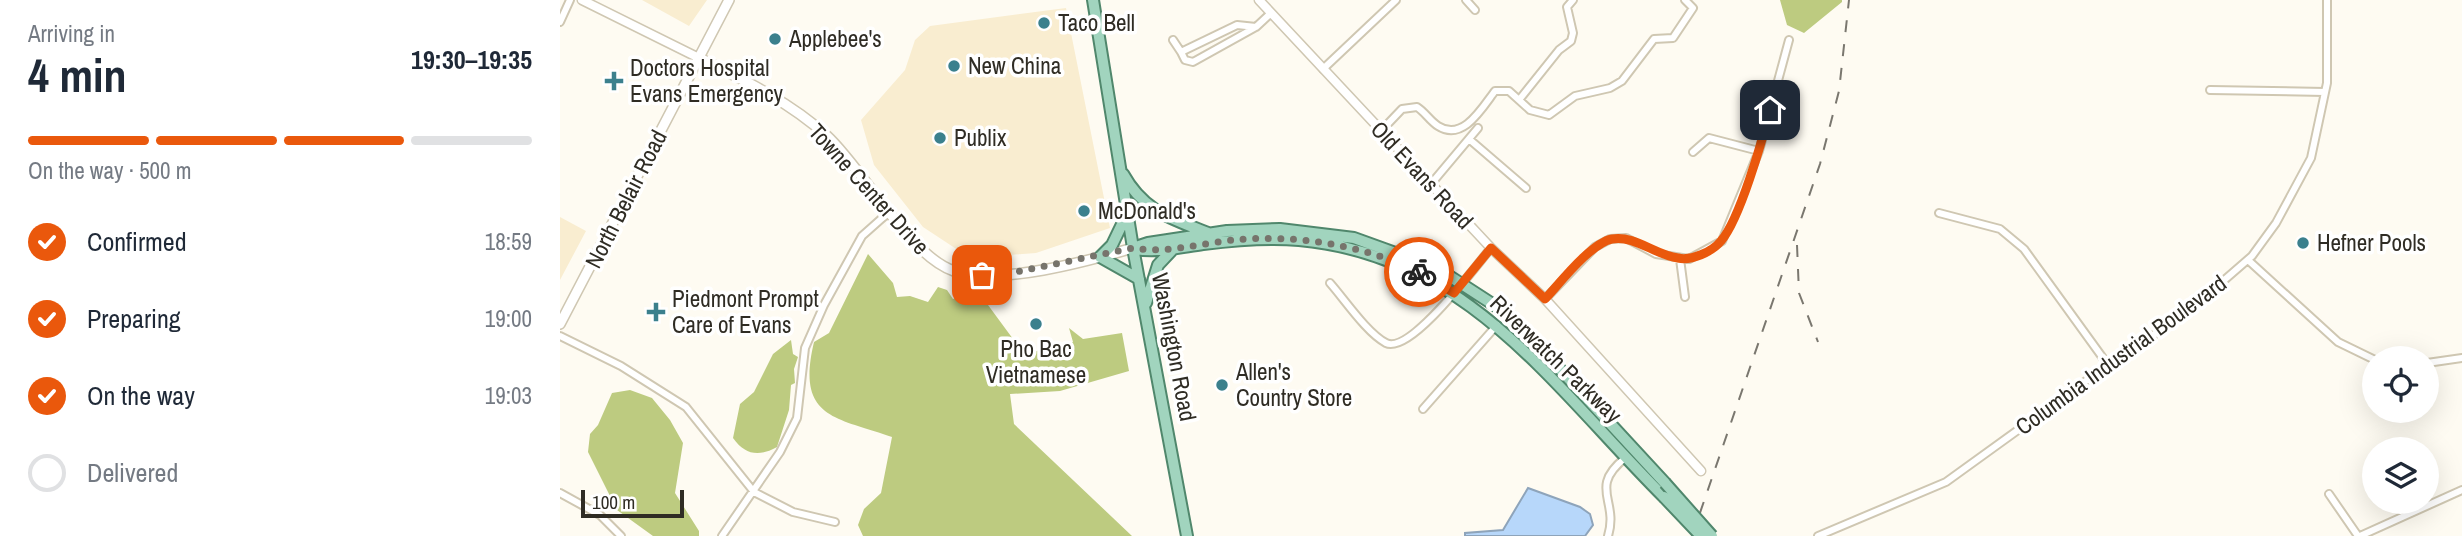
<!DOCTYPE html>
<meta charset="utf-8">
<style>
:root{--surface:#fff;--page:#f2f2f3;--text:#1f2937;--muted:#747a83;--line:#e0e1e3;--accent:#ea580c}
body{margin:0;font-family:"Archivo Narrow",sans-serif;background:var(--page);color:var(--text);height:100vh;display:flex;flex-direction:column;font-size:26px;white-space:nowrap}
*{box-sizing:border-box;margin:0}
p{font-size:23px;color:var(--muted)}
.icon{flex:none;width:38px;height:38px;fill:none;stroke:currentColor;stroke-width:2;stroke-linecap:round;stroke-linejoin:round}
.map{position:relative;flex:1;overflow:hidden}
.details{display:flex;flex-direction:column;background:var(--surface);width:560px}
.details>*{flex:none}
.tools{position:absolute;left:1802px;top:346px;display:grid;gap:14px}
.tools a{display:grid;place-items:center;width:77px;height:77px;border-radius:50%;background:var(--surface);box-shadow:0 7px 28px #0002;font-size:35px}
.scale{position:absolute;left:21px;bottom:18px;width:103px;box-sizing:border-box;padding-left:7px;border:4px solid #2f2c24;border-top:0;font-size:19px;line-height:24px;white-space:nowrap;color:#2f2c24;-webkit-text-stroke:5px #fff;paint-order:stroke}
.pin{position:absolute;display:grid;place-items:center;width:60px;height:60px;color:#fff;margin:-30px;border-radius:14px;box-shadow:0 4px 10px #0006}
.courier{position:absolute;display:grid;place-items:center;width:70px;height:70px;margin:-35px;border:5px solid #ea580c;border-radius:50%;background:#fff;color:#222;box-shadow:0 2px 9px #0007}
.headline em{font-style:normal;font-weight:800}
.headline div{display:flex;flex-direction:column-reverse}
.headline{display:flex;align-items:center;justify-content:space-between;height:119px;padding:0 28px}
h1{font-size:46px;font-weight:800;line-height:52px}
.bar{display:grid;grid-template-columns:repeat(4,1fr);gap:10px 7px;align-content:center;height:84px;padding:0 28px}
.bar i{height:9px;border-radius:5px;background:var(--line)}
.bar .active{background:var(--accent)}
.bar p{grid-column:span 4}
ol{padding:0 28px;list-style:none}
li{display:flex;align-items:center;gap:21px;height:77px}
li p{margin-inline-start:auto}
li .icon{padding:7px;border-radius:50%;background:var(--accent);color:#fff;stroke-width:4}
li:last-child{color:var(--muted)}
li i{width:38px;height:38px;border:4px solid var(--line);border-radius:50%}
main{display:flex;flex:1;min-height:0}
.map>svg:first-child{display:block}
</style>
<main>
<section class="details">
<div class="headline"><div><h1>4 min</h1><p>Arriving in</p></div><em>19:30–19:35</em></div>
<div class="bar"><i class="active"></i><i class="active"></i><i class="active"></i><i></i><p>On the way · 500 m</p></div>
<ol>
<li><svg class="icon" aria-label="check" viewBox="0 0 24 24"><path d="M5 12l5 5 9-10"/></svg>Confirmed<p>18:59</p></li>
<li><svg class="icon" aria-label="check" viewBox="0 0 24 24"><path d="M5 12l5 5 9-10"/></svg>Preparing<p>19:00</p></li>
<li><svg class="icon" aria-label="check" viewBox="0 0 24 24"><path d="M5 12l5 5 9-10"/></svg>On the way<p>19:03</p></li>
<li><i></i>Delivered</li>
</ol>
</section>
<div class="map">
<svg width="1902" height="536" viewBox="0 0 1902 536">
<rect width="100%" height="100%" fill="#fefbf2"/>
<path fill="#f9edd0" d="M82 0H147L129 26Z
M506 8 550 228 476 253 410 258 363 227 314 165 301 120 345 70 355 40 370 26Z
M0 217 26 231 0 280Z"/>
<path fill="#bdcb80" d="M1220 0H1282V2L1244 33 1227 25Z
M308 254 333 283 337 297 350 296 368 302 378 287 387 290 393 299 412 292 428 305 464 354 513 342 509 328 523 339 562 333 569 371 500 391 450 394 454 424 572 536H303L298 525 304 509 321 493 332 437C274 417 236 418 254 342L269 333Z
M231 340 233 354 238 357 234 369 235 383 231 385 229 410 217 447C199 457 185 455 173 438L180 404 194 392 213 354Z
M70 390 92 398 110 420 123 443 115 493 139 531V536H93L57 510 28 452 30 434 38 425 52 393Z"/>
<path fill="#b7d7fa" stroke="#8ea4ba" stroke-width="2" d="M968 488 1020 507 1030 514 1033 525 1025 536H905V533L943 530Z"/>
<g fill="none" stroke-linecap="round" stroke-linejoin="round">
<defs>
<path id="minor" d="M906 0 915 10
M0 22 10 0
M613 40 621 52 677 25 696 27 711 13
M621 52 625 60 633 62 696 27
M763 69 836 0
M1650 90 1765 92
M959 100 999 50 1011 41 1013 33 1007 7 1013 0
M821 131 842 109 857 107C865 112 870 121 878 126 903 142 922 108 935 91H949L970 110 989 115 1015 96 1050 88 1062 81 1094 39 1113 38 1133 8 1125 0
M909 139 966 188
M1133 152 1149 138 1199 151
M871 184 918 128
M1379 213 1440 229 1464 249 1548 365
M1120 259 1125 297
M1688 260 1778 342 1815 360
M770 283C785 300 807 333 826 343 850 355 915 267 931 248
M985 299 1035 247 1050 239 1066 238 1096 254 1129 259 1162 241 1199 151 1229 40
M0 336 61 366 126 407 194 492 233 512 275 522
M1867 363 1902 358
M863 409 937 325
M0 493 40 515 61 536
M1769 494 1798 536
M162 536 220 452 237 418 245 348 264 305 302 236 329 212
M1048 536C1059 500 1028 488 1065 458
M1258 536 1386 482 1548 365 1624 315 1692 256 1716 223 1751 158 1767 83V0
M1800 536 1902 490"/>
<path id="tertiary" d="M22 0 139 58
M699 0 931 248 985 299 1141 471"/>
<path id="secondary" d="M139 58C184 80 230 102 267 136 304 170 349 256 394 271 438 286 528 261 573 248
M0 324 169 0"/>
<path id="primary" d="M533 0 573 248 627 536
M563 174C584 212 611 218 648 233
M566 216 552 245 540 257 579 279
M573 248 588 243 667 231 720 229 794 238 877 268 951 316 1105 483
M575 249C598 253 621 247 643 244 675 240 707 237 739 240 908 255 993 386 1104 497
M586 303 598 265 614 248"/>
</defs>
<use href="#minor" stroke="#cfc7b2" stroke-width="10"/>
<use href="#tertiary" stroke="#cfc7b2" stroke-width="11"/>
<use href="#secondary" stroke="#cfc7b2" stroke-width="12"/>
<use href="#primary" stroke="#50876c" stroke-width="14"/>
<use href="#minor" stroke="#fff" stroke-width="6"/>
<use href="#tertiary" stroke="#fff" stroke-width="8"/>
<use href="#secondary" stroke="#fff" stroke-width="9"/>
<use href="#primary" stroke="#a1d4be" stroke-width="10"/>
<path stroke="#7a776f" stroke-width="2" stroke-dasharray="12 12" stroke-linecap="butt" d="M1237 245 1239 293 1258 342
M1132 536 1260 164 1279 91 1289 0"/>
<defs>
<path id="primary-bridge" d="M1105 483 1152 536
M1104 497 1141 536"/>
</defs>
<use href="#primary-bridge" stroke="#50876c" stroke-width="14" stroke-linecap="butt"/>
<use href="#primary-bridge" stroke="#a1d4be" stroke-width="10"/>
</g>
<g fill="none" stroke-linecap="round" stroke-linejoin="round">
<path stroke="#77746c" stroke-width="7" stroke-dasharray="0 12.6" d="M422 275H441L573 248C606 254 641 243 674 240 736 234 803 245 859 272"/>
<path stroke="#ea580c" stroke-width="9" d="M859 272 894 293 931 248 985 299C1000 283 1031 243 1052 239 1075 235 1095 255 1118 258 1131 261 1152 252 1161 241 1180 219 1202 141 1210 110"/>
</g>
<g fill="#3b808d" stroke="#fff" stroke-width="2.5">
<circle cx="484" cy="23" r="7"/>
<circle cx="215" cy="39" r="7"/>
<circle cx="394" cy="66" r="7"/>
<path d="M50.5 70.5h7v7h7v7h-7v7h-7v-7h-7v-7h7z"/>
<circle cx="380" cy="138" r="7"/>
<circle cx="524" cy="211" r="7"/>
<circle cx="1743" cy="243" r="7"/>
<path d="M92.5 301.5h7v7h7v7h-7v7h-7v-7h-7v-7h7z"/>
<circle cx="476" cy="324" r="7"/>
<circle cx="662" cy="385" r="7"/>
</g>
<g text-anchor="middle" stroke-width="7" stroke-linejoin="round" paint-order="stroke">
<g font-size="23" fill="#2f2c24" stroke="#fff" text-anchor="start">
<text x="498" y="31">Taco Bell</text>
<text x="229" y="47">Applebee's</text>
<text x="408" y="74">New China</text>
<text x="70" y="76">Doctors Hospital<tspan x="70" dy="26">Evans Emergency</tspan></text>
<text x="394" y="146">Publix</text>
<text x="538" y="219">McDonald's</text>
<text x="1757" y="251">Hefner Pools</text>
<text x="112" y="307">Piedmont Prompt<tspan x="112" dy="26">Care of Evans</tspan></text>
<text x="476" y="357" text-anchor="middle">Pho Bac<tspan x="476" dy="26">Vietnamese</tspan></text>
<text x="676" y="380">Allen's<tspan x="676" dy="26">Country Store</tspan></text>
</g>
<g font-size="23" fill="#2f2c24" stroke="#fff">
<text transform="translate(862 175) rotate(47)" y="8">Old Evans Road</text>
<text transform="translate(309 189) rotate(48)" y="8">Towne Center Drive</text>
<text transform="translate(66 199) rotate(-63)" y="8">North Belair Road</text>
<text transform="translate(614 347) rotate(79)" y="8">Washington Road</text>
<text transform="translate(1561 355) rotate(-36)" y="8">Columbia Industrial Boulevard</text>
<text transform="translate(996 359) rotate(44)" y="8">Riverwatch Parkway</text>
</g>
</g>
</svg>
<div class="tools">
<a><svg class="icon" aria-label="locate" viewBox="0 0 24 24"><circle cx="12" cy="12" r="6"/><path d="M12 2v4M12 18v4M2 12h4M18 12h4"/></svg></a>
<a><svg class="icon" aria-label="layers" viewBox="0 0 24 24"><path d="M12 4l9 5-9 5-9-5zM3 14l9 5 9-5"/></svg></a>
</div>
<div class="scale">100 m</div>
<div class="pin" style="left:422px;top:275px;background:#ea580c"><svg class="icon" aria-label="bag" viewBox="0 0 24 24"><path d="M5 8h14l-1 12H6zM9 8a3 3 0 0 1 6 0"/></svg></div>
<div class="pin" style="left:1210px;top:110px;background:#1f2937"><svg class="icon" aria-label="home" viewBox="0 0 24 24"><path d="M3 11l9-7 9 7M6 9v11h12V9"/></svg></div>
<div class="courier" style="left:859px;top:272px"><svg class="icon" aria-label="bike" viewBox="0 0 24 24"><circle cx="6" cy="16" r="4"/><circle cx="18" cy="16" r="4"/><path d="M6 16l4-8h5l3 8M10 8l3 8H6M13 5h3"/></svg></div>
</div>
</main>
